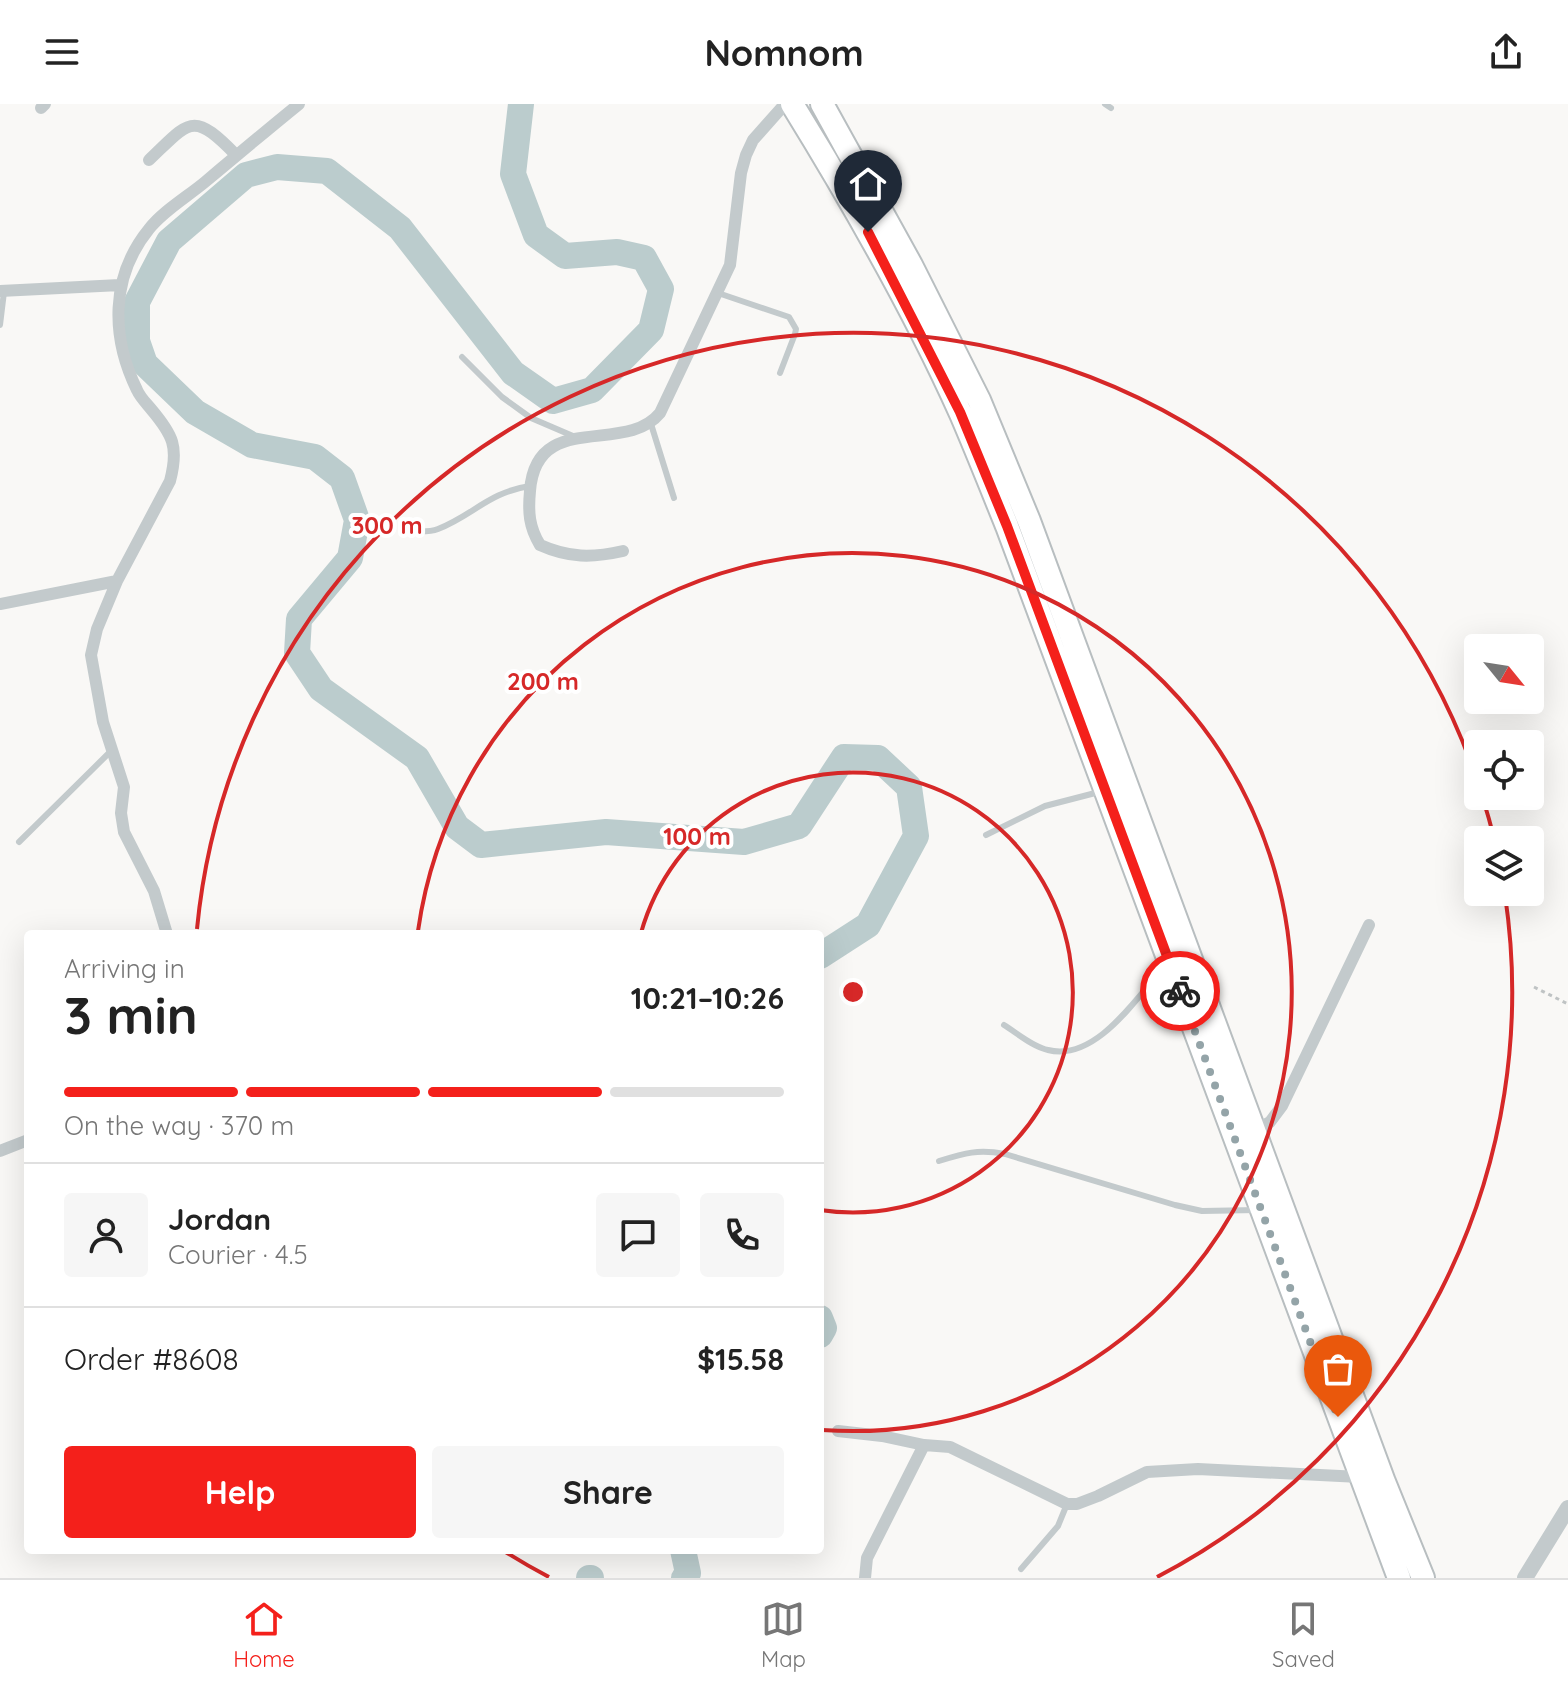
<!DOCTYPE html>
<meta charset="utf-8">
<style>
:root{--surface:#fff;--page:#f6f6f6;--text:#222;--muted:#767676;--line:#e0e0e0;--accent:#f4201b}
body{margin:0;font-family:Quicksand,sans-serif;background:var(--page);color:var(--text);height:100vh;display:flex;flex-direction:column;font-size:30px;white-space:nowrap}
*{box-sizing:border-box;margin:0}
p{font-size:26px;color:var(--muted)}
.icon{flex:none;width:44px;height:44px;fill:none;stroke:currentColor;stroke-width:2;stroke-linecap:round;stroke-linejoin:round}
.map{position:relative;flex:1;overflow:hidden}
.side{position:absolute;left:24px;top:826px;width:800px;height:624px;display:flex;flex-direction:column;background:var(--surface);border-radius:8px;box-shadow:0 8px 32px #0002}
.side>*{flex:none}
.needle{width:52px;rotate:120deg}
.buttons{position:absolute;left:1464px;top:530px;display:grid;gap:16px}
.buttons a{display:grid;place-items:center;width:80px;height:80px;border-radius:8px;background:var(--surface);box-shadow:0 8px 32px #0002;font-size:40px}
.pin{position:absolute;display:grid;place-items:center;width:68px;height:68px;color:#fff;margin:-82px -34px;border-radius:50% 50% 50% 0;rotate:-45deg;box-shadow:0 0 8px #0007}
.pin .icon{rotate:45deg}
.courier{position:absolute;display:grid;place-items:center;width:80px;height:80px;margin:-40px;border:6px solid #f4201b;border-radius:50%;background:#fff;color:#222;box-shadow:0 2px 10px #0007}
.overview em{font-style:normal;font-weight:800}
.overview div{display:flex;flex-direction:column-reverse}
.overview{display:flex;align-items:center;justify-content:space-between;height:136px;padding:0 40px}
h1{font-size:52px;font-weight:800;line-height:60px}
.bar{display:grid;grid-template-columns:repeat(4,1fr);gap:12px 8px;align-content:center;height:96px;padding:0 40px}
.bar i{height:10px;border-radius:6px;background:var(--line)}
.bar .active{background:var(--accent)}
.bar p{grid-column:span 4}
.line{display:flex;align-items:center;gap:20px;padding:0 40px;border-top:2px solid var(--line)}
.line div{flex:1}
.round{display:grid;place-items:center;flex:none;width:84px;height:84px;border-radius:8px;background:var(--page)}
.action{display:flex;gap:16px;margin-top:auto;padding:16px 40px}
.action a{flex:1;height:92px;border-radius:8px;background:var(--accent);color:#fff;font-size:32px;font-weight:800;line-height:92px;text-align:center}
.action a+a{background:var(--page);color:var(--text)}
header{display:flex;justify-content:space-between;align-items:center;height:104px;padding:0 40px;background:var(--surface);font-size:36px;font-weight:800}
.tab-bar{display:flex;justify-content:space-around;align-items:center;height:112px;border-top:2px solid var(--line);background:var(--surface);font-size:22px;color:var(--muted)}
.tab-bar a{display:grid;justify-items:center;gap:4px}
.tab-bar .active{color:var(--accent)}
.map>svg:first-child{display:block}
</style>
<header><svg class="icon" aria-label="menu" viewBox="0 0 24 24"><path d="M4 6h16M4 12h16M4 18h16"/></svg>Nomnom<svg class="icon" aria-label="share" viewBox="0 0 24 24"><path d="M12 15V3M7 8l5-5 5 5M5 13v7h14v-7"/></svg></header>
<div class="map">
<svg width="1568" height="1474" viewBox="0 0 1568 1474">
<rect width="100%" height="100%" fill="#f9f8f6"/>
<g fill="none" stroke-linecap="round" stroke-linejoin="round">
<path stroke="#bbcccd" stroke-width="26" d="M521 0 513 70 536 131 565 152 617 148 644 154 661 185 651 226 592 286 553 297 513 269 400 124 327 67 277 63 246 71 169 137 137 198V237L145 260 195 308 252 341 315 353 342 374 357 416 350 454 299 515 297 549 321 585 417 654 457 723 481 741 606 728 744 738 799 722 844 653 878 654 909 683 916 732 868 821 820 852
M820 1214 824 1224 820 1231
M683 1446 688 1469 684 1474
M589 1474H591"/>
<defs>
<path id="trunk" d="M792 0C853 99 913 203 961 310 977 347 992 385 1007 422L1399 1474
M822 0 911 161 979 296 1029 417 1384 1378 1423 1474"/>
</defs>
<use href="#trunk" stroke="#b8bec0" stroke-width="26"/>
<path stroke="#bfc3c4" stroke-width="3" stroke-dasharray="4 4" stroke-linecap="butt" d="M1534 883 1568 900"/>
<path stroke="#c3cacc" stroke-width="6" d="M1105 0 1111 4
M718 189 789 213 796 225 795 230 780 269
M0 221 4 188
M462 253 502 293 531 314 573 332
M651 320 674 394
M406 427C416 427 428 429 438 425 472 412 489 388 530 382
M986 731 1045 702 1103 687
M19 738 112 646
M1004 921C1017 929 1033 943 1048 946 1096 958 1136 894 1164 863
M939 1057C965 1049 978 1045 1005 1050L1175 1101 1202 1107 1257 1106
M1021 1465 1058 1422 1067 1400"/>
<path stroke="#c3cacc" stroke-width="12" d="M41 4 45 0
M149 56C190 17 192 6 236 51
M0 187 120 181
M623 447C592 454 569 454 540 441 529 423 528 408 530 387 536 305 625 352 660 309L730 161 741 69 746 51 753 36 785 0
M0 500 117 477
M167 830 154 787 124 728 121 709 124 683 103 618 91 551 97 525 117 477 170 377C179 343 173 331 151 305 146 299 140 293 137 286 111 233 110 173 149 125 163 107 187 93 205 78 236 52 267 26 299 0
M1256 1026 1270 1018 1282 1002 1369 821
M0 1047 28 1036
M838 1327 882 1332 924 1341 950 1343 1067 1400H1077L1098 1392 1147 1368 1198 1365 1360 1373
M865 1474 867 1454 924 1341"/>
<path stroke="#c3cacc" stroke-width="16" d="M1525 1474 1568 1404"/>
<use href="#trunk" stroke="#fff" stroke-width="22"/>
</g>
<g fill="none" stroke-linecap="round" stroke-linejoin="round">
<path stroke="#94a4a8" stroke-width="8" stroke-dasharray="0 14.4" d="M1180 887 1338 1313"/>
<path stroke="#f4201b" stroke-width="10" d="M868 128 960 308 1007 422 1180 887"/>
</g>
<g fill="none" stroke="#d62828" stroke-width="4">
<path d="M641 829A220 220 0 1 1 820 1106"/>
<path d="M418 827A439 439 0 1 1 822 1326"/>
<path d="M549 1473A659 659 0 0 1 504 1447M197 825A659 659 0 0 1 1478 679M1483 695A659 659 0 0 1 1494 734M1505 791A659 659 0 0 1 1157 1473"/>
</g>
<circle cx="853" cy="888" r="12" fill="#d62828" stroke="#fff" stroke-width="4"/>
<g font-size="24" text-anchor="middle" font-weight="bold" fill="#d62828" stroke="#fff" stroke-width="8" stroke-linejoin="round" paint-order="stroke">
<text x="387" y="430">300 m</text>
<text x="543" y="586">200 m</text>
<text x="697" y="741">100 m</text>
</g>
</svg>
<div class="buttons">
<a><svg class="needle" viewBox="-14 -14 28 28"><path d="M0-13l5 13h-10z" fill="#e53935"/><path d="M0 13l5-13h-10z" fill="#767676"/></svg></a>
<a><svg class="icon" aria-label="locate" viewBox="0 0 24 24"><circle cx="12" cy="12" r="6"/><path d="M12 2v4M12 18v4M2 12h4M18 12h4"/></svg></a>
<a><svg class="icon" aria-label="layers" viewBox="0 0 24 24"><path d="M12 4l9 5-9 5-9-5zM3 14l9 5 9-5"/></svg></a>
</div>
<div class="pin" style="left:1338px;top:1313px;background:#ea580c"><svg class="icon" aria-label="bag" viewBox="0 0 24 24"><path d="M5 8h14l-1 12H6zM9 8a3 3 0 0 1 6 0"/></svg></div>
<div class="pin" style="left:868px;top:128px;background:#1f2937"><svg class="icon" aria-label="home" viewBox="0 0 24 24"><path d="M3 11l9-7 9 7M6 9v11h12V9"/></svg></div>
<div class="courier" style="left:1180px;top:887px"><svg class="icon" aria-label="bike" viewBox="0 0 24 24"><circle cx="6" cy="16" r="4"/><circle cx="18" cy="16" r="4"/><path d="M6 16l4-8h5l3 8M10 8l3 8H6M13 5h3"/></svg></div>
<section class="side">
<div class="overview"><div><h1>3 min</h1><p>Arriving in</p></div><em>10:21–10:26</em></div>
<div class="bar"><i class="active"></i><i class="active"></i><i class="active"></i><i></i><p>On the way · 370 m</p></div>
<div class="line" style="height:144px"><a class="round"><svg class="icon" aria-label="person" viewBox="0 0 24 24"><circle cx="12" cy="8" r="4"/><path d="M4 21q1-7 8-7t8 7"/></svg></a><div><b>Jordan</b><p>Courier · 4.5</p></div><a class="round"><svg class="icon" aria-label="chat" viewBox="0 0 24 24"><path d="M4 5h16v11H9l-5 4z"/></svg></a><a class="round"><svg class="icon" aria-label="phone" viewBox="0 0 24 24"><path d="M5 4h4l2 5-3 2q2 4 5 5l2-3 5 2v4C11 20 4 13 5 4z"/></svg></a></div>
<div class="line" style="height:104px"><div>Order #8608</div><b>$15.58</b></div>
<div class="action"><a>Help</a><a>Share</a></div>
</section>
</div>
<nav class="tab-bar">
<a class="active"><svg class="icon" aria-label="home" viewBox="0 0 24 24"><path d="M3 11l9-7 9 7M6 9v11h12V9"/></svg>Home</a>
<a><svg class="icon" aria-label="map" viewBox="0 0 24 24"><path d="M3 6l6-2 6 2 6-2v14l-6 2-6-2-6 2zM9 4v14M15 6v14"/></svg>Map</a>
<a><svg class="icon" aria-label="saved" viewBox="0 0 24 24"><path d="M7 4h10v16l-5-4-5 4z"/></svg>Saved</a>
</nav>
